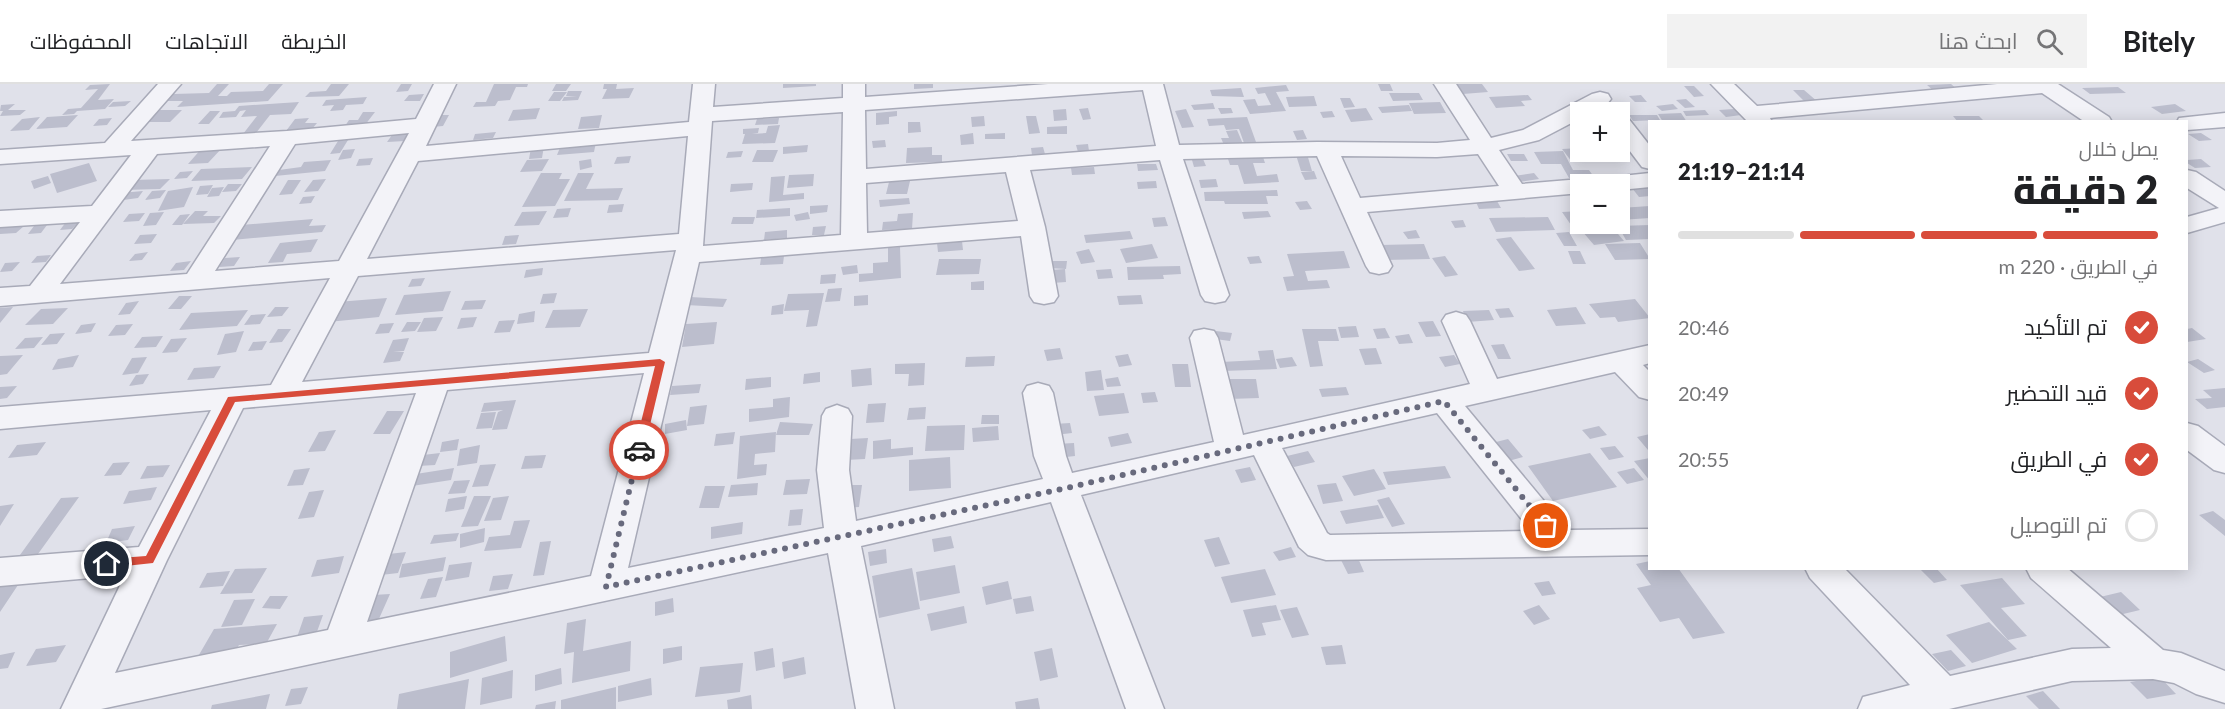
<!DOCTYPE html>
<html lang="ar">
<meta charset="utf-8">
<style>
:root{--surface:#fff;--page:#f2f2f2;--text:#202124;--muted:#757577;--line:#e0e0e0;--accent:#d84c3b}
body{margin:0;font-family:Lato,Cairo,sans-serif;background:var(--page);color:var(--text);direction:rtl;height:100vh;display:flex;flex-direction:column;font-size:22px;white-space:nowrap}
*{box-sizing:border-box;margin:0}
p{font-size:20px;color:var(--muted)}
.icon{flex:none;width:33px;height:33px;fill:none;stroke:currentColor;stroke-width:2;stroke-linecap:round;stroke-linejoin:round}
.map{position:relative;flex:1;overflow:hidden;direction:ltr}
.side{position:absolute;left:1648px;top:36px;width:540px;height:450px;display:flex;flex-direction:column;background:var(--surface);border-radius:0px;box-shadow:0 3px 15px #0003;direction:rtl}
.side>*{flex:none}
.tools{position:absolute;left:1570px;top:18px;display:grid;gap:12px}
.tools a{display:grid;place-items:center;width:60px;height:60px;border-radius:0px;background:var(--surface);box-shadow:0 3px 15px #0003;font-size:30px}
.pin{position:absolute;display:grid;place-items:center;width:51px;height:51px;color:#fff;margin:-26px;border:3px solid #fff;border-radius:50%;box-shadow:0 2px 6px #0007}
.courier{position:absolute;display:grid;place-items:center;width:60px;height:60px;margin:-30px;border:4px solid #d84c3b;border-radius:50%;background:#fff;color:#222;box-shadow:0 2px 8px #0007}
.summary em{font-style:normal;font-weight:800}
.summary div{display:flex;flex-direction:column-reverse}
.summary{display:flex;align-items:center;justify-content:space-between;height:102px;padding:0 30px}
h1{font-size:39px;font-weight:800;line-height:45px}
.bar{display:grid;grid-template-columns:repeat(4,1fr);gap:9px 6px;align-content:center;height:72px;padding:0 30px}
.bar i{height:8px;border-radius:4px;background:var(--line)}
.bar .current{background:var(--accent)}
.bar p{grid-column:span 4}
ol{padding:0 30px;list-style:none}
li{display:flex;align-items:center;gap:18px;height:66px}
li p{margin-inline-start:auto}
li .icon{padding:6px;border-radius:50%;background:var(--accent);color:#fff;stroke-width:4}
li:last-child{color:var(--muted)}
li i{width:33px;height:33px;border:3px solid var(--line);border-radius:50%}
header{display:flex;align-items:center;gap:36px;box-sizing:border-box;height:84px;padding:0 30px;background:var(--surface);border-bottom:2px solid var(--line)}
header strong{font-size:28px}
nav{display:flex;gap:33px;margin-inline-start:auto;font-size:21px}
.search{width:420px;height:54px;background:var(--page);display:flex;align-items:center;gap:15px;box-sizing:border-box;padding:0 21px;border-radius:0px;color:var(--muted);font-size:22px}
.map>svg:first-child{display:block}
</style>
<header>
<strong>Bitely</strong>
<div class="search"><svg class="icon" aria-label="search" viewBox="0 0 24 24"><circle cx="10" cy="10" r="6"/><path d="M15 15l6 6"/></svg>ابحث هنا</div>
<nav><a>الخريطة</a><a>الاتجاهات</a><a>المحفوظات</a></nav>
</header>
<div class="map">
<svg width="2225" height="625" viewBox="0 0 2225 625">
<rect width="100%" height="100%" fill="#e0e1ea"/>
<path fill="#bcbecd" d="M110 0 98 16 114 15 105 25 77 27 74 30 62 31 68 25 81 24 98 5 85 6 90 1Z
M217 0H229L218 12H227L231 8 263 7 269 0H283L268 17 177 23 183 17H166L173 10 209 9Z
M331 0H349L339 12 305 13 310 8 326 7Z
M401 0H412L408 7 396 8Z
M494 0H528L527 3H516L510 16 498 17 495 22 473 23 476 18H486Z
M556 0H571L566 7H552Z
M604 0H617L616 5 634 4 629 14 602 15 607 5H603Z
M783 0H816V2L783 4Z
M914 0H933V4L914 5Z
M1378 0H1390L1393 7H1381Z
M1456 0H1482L1488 8 1463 10Z
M1951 0 1958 6 1934 7 1927 1Z
M1286 1 1289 7 1276 8 1286 27 1250 30 1243 16 1255 15 1258 22 1271 21 1265 9 1258 10 1255 4Z
M1684 2H1694L1704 12 1694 13Z
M2118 3 2126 9 2090 10 2082 4Z
M1241 4 1244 13 1212 12 1210 6Z
M1793 6H1804L1818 18 1806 19Z
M568 7H582L578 16 562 17 564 13 577 12H566Z
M554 8H567L560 17H548Z
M1389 9H1419L1423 16 1393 17Z
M424 10 420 17H404L409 11Z
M1528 11 1532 16 1521 17 1525 22 1496 24 1489 13Z
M1641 11 1647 18H1635L1629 12Z
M1314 12 1317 22 1289 23 1286 13Z
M367 13 363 20 346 21 343 26 330 27 334 21 322 22 326 16Z
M1340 14H1350L1355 23 1344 24Z
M1686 15 1695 23 1685 24 1676 16Z
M131 17 125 22 108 23 113 18Z
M299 18 291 30 270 31 256 49 243 50 257 32 241 33 246 26 240 27 236 33 219 34 223 28 235 27 239 22Z
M1440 18 1446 29 1414 30 1409 19Z
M1213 19 1215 25 1194 26 1191 21Z
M15 20 8 26H26L20 31 0 32 3 27H0L1 21Z
M1673 20 1678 25 1662 27 1656 22Z
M2175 20 2186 27 2162 30 2151 23Z
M1409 21 1412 27 1382 29 1378 23Z
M540 24 536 35 508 37 513 26Z
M1088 24 1091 35 1083 36 1079 25Z
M1218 24H1231L1233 29 1221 30Z
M1366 24 1373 36 1351 38 1345 26Z
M1066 25 1067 36 1054 37 1053 26Z
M1186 25 1194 43 1182 44 1175 27Z
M1734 25 1741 31 1726 33 1719 26Z
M160 26H182L170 38H147Z
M1705 26 1709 31 1686 32 1683 27Z
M210 27H220L209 40H198Z
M897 27V32L889 33V40L876 41V29Z
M1332 27 1335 33 1323 34 1320 28Z
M363 28H375L365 41 345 42 349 36H358Z
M1681 29 1687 38H1663L1658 30Z
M78 31 67 43 36 45 47 33Z
M439 31H449L443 42 432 43Z
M602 31 599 44 578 45 581 33Z
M1629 31H1657L1660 36 1633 37Z
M984 32 985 42 972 43 971 33Z
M1026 32H1036L1040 49 1029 50Z
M1953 32H1979L1985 38H1958Z
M40 33 29 46 10 47 22 35Z
M1247 33 1256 58 1244 59 1239 45 1226 46 1224 41 1209 42 1207 35Z
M112 34 107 41 93 42 99 35Z
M309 34 305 39H317L312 45 286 47 295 35Z
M779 34 778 40 755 41 757 35Z
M908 38H920L921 48 908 49Z
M780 41 775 59 742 60 745 50H743V45L759 44 758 49 752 50 766 49 768 42Z
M1067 42V50H1047V43Z
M1237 46 1243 60 1224 61 1221 54H1229L1226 47Z
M1303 46 1307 55 1297 56 1293 47Z
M496 48 493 54 473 56 475 50Z
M973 49 974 60 961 61 960 51Z
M1005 49V55H985V50Z
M2201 49 2212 56 2199 57 2188 50Z
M392 51H410L405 57 387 58Z
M348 56 340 69 330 70 338 57Z
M885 56 886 63 873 64 872 57Z
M596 58 594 68 557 71 561 61Z
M1088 60 1089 67 1078 68 1076 61Z
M808 61 807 68 783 70V63Z
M544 62 542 74 529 75 531 64Z
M932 63V71H942V78L906 79 907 64Z
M1043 63 1045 70 1032 71 1031 64Z
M202 64H222L208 79 188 80Z
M1581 64V68H1588L1595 77 1572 78 1562 65Z
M355 65 351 74 338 76 343 66Z
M757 66H778L773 78H752Z
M743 67 741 73 726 74 728 68Z
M1563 67 1573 86H1589L1594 93 1569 94 1561 80H1541L1534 68Z
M1307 70 1312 87H1301L1296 71Z
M1507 70H1524L1528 77H1511Z
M631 72 629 79 614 80 617 73Z
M1263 73 1265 79H1253L1257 92 1277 90 1279 98 1244 100 1238 81H1230L1228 75Z
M373 74 370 81 356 82 359 75Z
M549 75 542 87 520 88 527 76Z
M591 75 592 83 580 86 579 77Z
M1203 75 1206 82 1194 83 1192 76Z
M2201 75 2211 83 2195 84 2187 79V76Z
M331 76 325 87 275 92 279 86 301 83 304 78Z
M89 79 97 97 57 109 50 90Z
M1137 80H1156L1158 86 1138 87Z
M252 83 242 95 191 97 201 85Z
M1094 83 1095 90 1072 91 1071 84Z
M193 87 187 94 174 95 180 88Z
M1314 87 1317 95 1305 96 1301 88Z
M541 89H562L559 95H570L555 122 522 123Z
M578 89H594L586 105 623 104 618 116 564 117Z
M1534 89 1539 95 1519 98 1514 92Z
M814 90 813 102 787 104 789 91Z
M48 92 51 99 34 105 31 97Z
M785 92 783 111 804 109V115L769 118 771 93Z
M170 95 160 105 122 106 132 96Z
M326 95 318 107 304 108 313 96Z
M1216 95 1218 103 1201 104 1199 96Z
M288 96H301L292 110 279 111Z
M910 97 907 110H886L889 98Z
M1156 97 1157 104 1138 105 1137 98Z
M753 99 752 106 730 108 731 100Z
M228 100H242L236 107 222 108Z
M213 101 208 110 196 111 200 102Z
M193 103 184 123 158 127 168 107Z
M224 103 219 112 207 113 212 104Z
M1649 103 1650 112 1639 113 1632 104Z
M166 106 160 114 145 116 152 107Z
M1277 106 1278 112H1266L1268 120H1225L1224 117H1205L1204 108Z
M143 107 138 114 116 117 121 109Z
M315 112 311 119 299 120 303 113Z
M909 114 910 120 880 123 879 116Z
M1307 117 1312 125 1300 126 1295 118Z
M1497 117 1501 124 1479 125 1476 118Z
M624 120 622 128 607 129 609 121Z
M828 121 827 128 810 130V122Z
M1650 122V134L1620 136V124Z
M571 124 568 133 553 134 557 125Z
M790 124V132L756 134 757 126Z
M195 127H208L203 132H221L214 139 183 140Z
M547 127 539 141 514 142 522 128Z
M1268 127 1271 133 1244 135 1242 128Z
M1581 127V141H1571L1562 128Z
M164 128 156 141 143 142 150 129Z
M808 128 810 135 796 137 794 131Z
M145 129 139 137 123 138 129 130Z
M913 129 912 145 882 146 883 138 897 137 898 130Z
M190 130 182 141H172L180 131Z
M733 133H755L753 140H731Z
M1165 133 1168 142 1154 143 1152 134Z
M1548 133 1555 146 1496 148 1489 134Z
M313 135 309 142 326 141 322 148 232 156 241 141Z
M1463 136 1466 143 1455 144 1451 137Z
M66 138H79L72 145 60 146Z
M47 141 41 149 28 150 34 142Z
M1650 141V155L1626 156 1618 142Z
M24 142 16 149 0 150V143Z
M826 142 824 151H812L813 143Z
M1613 144 1624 157 1594 161 1582 147Z
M787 146V154L764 156 765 148Z
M1416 146 1420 154 1408 155 1403 148Z
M1130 147 1133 155 1086 159 1084 151Z
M1569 148 1577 162H1564L1556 149Z
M157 150 151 159 134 160 140 151Z
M519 151 516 160 502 161 505 152Z
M1511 153 1535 185 1519 187 1496 155Z
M318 155 311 168 287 170 283 178 268 179 280 159Z
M962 157 963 166 938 168 937 159Z
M1640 159 1650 175 1615 176 1605 160Z
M1152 160 1158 174 1126 179 1120 165Z
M1424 160 1430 175 1385 176 1380 161Z
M900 163 901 194 859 198V190L873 189V179L888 178V164Z
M1089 165 1095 178 1081 180 1076 168Z
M1344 167 1350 184 1305 187 1308 197 1327 196 1330 204 1287 207 1283 193 1294 192 1287 170Z
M1568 167H1580L1586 180H1573Z
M148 168 142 176 129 177 135 170Z
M51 171 46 178 31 179 37 172Z
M784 172 783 180 760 181 761 174Z
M1259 172 1262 179 1250 180 1247 173Z
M1445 172 1458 191 1445 193 1432 174Z
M240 173 234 182 219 183 225 174Z
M939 175H981L979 190 936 191Z
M191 177 184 186 170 187 176 179Z
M1050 177H1067L1066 185 1049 184Z
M20 178 12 187 0 188 5 179Z
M857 181 858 189 843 191 841 183Z
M1180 182 1181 190 1163 191 1164 195 1128 196 1127 183Z
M543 184 542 191 524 194 526 186Z
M1065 185 1066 198 1052 199 1051 186Z
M1111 185 1113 194 1098 195 1096 186Z
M836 190 835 199 820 200 821 191Z
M425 194 421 202 408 203 412 195Z
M984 197V206H971V198Z
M842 204 840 217 825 218 828 205Z
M451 207 443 227 395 231 404 211Z
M557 209 554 219 540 220 543 210Z
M824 209 817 242 806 243 809 226 784 227 788 210Z
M868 211V221L854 222V212Z
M1141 211 1143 220 1119 221 1117 212Z
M179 212H192L181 225H168Z
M690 213 727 215 723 223 686 221Z
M387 214 379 233 328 238 337 218Z
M1635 215 1650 234 1618 238 1615 233 1600 234 1589 220Z
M486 216 482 225 461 226 465 217Z
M139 217 130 230 118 231 126 219Z
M784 220 783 230 771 231 772 222Z
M13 223 0 239V224Z
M275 223H289L282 232 267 233Z
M1576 223 1586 240 1556 242 1547 226Z
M68 224 53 240 25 241 41 225Z
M1509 224 1514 233 1500 234 1495 225Z
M588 225 580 243 545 244 553 226Z
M248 226 237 242 179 246 191 229Z
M1489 226 1494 236 1467 238 1463 227Z
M535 227 534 238 517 240 519 230Z
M266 230 260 240 244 241 251 231Z
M443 233 436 247 417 248 424 234Z
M477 233 473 243 457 245 461 234Z
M515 236 510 248 494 249 499 237Z
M1433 237 1441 252 1426 253 1418 238Z
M407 238H421L415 247 401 248Z
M717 238 714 260 682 263 686 240Z
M96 239 91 248 75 250 81 241Z
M394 239 389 249 375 250 380 240Z
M133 240 125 251 108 252 116 241Z
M1356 242 1359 253 1341 254 1338 243Z
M1385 244 1390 254 1377 255 1373 245Z
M2192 244 2206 255 2187 258V245Z
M278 245H291L282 258 269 259Z
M1302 245H1336L1339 257H1318L1323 282 1310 283Z
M244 247 236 268 217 271 225 250Z
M1216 247 1232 249 1230 257 1215 255Z
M65 249 57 260 41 261 50 250Z
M1409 250 1413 259 1399 260 1395 252Z
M163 252 156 263 134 264 142 253Z
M43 253 34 264 15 265 25 254Z
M187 254 177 268 162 269 171 255Z
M409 254 404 267 393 268H404L400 277 383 279 393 256Z
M267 257 262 266 248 267 253 258Z
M1504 260 1511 275H1498L1491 261Z
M1060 264 1063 275 1047 277 1044 266Z
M1376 264 1382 280 1365 281 1359 265Z
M1273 266 1277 285 1223 287 1221 278 1260 276 1258 267Z
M1128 270 1132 281 1119 283 1115 272Z
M23 271 7 290 0 291V272Z
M79 271 73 283 52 286 58 275Z
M1454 271 1460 280 1445 283 1439 273Z
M995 272 994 282 965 283 966 273Z
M147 273 138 289 122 291 132 274Z
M1292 273 1297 282 1280 284 1276 275Z
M2198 275 2215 286 2204 289 2187 278Z
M925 279 924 301 908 302 909 290H895V280Z
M1172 280H1188L1191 303H1175Z
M221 282 214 294 187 296 194 284Z
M871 284 872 301 852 303 851 286Z
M1101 286 1104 306 1087 307 1085 288Z
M820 288V298L803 300 804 290Z
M149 290 143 300 129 302 136 291Z
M771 293V303L745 306 746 295Z
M1118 293 1121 302 1107 303 1105 295Z
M1226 295H1256L1259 314 1229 315Z
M701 300 699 309 670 311 672 302Z
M17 302 7 314 0 315V303Z
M1346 303 1349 311 1322 313 1319 305Z
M2225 304V323L2207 325 2195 315 2212 314 2203 306Z
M1155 308 1158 318 1143 319 1141 309Z
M1124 309 1129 329 1099 332 1094 312Z
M790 313 789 333 749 338V325L773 323V315Z
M516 316 507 345 492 346 498 328 503 326 481 328 484 319Z
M886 319 884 338 866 339 868 320Z
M707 321 704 340 687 342 690 323Z
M926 323 925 335 907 336 909 324Z
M387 327H404L390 350H373Z
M496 328 492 344 476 345 481 329Z
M982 331H999V340H981Z
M686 336 687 346 665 350V340Z
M780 338 813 340 809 351H776Z
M1070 339 1072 349 1055 351 1054 340Z
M965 341 964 366 925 367 927 342Z
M998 342 999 356 973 358 972 344Z
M1599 342 1607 351 1590 355 1582 346Z
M336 346 325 367 308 368 319 348Z
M735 348 733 360 714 362 716 350Z
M776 348 775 368 755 370 754 381 767 380 766 391 737 395 740 352Z
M1128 349 1132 359 1111 363 1108 353Z
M1650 350V365L1648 366 1637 353Z
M868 354 865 375 846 376 850 355Z
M459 355 457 366 440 368 442 358Z
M891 355V365L913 363V371L873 375V357Z
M1508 355 1523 373 1490 382 1488 360Z
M46 358 37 371 8 374 17 361Z
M1074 359 1075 372 1057 374 1056 360Z
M480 361 477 379 457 382 460 365Z
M1615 362 1624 373 1609 376 1600 364Z
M1308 367 1315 378 1294 383 1287 372Z
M440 369 435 381 418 382 423 371Z
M1590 369 1617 403 1553 417 1528 382Z
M546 371 542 384 521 385 525 372Z
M950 373 951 404 909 407V376Z
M1650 374V397L1634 377Z
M130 378 121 391 104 392 113 379Z
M496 380 488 402 472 403 480 381Z
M170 381 163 393 140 395 147 382Z
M1445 382 1451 394 1388 401 1383 388Z
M1250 383 1256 396 1241 399 1235 386Z
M310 384 303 401 287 402 294 386Z
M454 384 451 396 412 402 416 390Z
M1634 384 1644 396 1627 400 1617 388Z
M1374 385 1386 405 1354 412 1342 392Z
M810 395 807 410 783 411 786 396Z
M470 396 465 409 448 410 454 397Z
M758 399 757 411 728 413 731 401Z
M1336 399 1343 417 1323 420 1317 401Z
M847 401H862L859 423 844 424Z
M705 402H725L719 424H699Z
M157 403 151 416 123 420 129 407Z
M324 406 314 433 298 435 309 408Z
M467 412 464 425 445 428 448 415Z
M474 412H491L478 442 461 443Z
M509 412 501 436 484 437 493 414Z
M79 413 38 470 20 471 61 414Z
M1389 413 1405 440 1392 443 1377 416Z
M14 420 0 442V422Z
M1378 421 1384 434 1346 440 1340 427Z
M803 425 801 441 788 442 790 426Z
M2213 427 2225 436V452L2199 431Z
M530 436 521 464 484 467 489 453 510 451 514 437Z
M743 438 742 450 711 455V443Z
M135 442 128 456 106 459 112 445Z
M485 444 484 458 460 464V450Z
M459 449 456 457 430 460 434 451Z
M951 452 954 464 934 468 932 455Z
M1219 453 1230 480 1215 483 1204 456Z
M551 457 544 491 533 492 540 458Z
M1291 463 1296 473 1279 477 1273 468Z
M886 465 887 479 870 482 868 468Z
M406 468 398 489 381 491 389 470Z
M344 472 339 489 311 493 317 476Z
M446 473 443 487 399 494 402 480Z
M1358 474 1364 488 1348 490 1341 476Z
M1650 477V484H1678L1725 549 1693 555 1679 534 1660 538 1637 504 1651 501 1636 480Z
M472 478 469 493 445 497 449 481Z
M955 481 960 509 920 517 916 488Z
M267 484 252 509 220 510 235 485Z
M912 484 920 525 879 534 872 492Z
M1919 484H1936L1947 496 1934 499Z
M1265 485 1276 511 1231 519 1221 493Z
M230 487 223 502 199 504 207 489Z
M513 490 508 505 489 507 493 492Z
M443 493 436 513 420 515 428 495Z
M2002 494 2025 520 2001 524 2027 552 2008 556 1960 501Z
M1008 497 1012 515 986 521 982 503Z
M1549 497 1556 510 1542 512 1534 499Z
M18 501 0 528V503Z
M2121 508 2140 526 2119 531 2100 513Z
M390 510 378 537 361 539 373 511Z
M270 512H288L280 525 262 524Z
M1031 512 1034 527 1016 530 1013 515Z
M673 514 674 528 655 532V518Z
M255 515 242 541 221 543 234 516Z
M1276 521 1281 536 1262 539 1266 551 1252 553 1243 526Z
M1539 521 1550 535 1534 541 1523 527Z
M964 522 967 539 931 547 927 530Z
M1297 523 1309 551 1292 554 1280 526Z
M323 531 314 556 295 559 304 533Z
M586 535 583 567 631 557 630 587 572 599 574 568 564 570 567 539Z
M1989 538 2017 565 1972 579 1946 551Z
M277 540 266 560 239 561 231 574 196 576 214 545Z
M505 552 507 577 450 594V568Z
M66 561 56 578 26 582 36 565Z
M1342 561 1346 580 1326 581 1321 563Z
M682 562V576L663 580V565Z
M773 564 775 583 756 587 754 568Z
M1052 564 1058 593 1040 597 1034 568Z
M1951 566 1966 582 1948 587 1932 570Z
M15 568 8 584 0 585V571Z
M804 573 806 590 784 595 782 578Z
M743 579 740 608 695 613 700 583Z
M561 584 562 600 535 607V591Z
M513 586 512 614 480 621 482 594Z
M2160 593 2176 610 2147 615 2130 598Z
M651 594 652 611 618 618V602Z
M469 595 465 625H397L399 610Z
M308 603 301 620 285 622 291 605Z
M616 603V625H561V616Z
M2043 607 2060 625H2039L2026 612Z
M270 610 266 625H211L212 621Z
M751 611 752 625H728L727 616Z
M1038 614 1040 625H1016L1015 618Z
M556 617 555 625H535L536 621Z"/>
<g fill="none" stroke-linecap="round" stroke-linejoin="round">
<defs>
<path id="minor" d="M158 0H181L131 57 287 47 416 35 434 0H456L426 62 689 38 693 0H715L713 23 843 14V0H865V13L1048 0H1163L1179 61 1317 58 1437 59 1470 56 1434 0H1456L1491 54 1523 46 1592 10 1600 8 1608 10 1611 15C1604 25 1592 28 1581 28V34L1539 56 1499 66 1522 100 1581 95 1591 99 1593 95 1650 89V103L1620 106V100H1581V109L1367 128 1392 182 1388 188 1379 190 1370 188 1366 182 1317 72 1183 75 1229 211 1225 217 1215 219 1205 217 1201 211 1160 76 1030 86 1045 143 1058 212 1054 218 1044 220 1034 218 1030 212 1021 152 699 178 628 484 824 444 817 386 822 332 826 325 837 321 848 325 852 332 849 386 856 437 1043 395 1034 372 1023 309 1027 302 1038 299 1049 302 1053 309 1066 372 1072 389 1214 358 1190 254 1194 247 1204 245 1214 247 1218 254 1243 351 1470 300 1442 237 1446 231 1456 228 1466 231 1470 237 1497 295 1650 261V279L1643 281 1650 288V316L1639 313 1615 288 1465 322 1568 446 1650 445V471L1326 476 1308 471 1299 463 1254 371 1081 411 1164 625H1126L1051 418 861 462 894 625H856L828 469 101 625H61L125 491 0 502V474L139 463 211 326 0 345V323L271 301 330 194 0 222V204L30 202 80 138 0 143V127L92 122 131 71 0 80V66L105 59ZM1143 6 1156 62 866 85 865 26ZM843 28 841 151 703 162 712 37ZM409 49 339 177 215 187 295 60ZM688 52 679 150 367 175 418 77ZM270 62 187 190 60 200 157 70ZM1478 70 1499 102 1360 114 1341 72 1437 73ZM1006 88 1018 137 867 149 866 99ZM676 166 649 269 302 298 358 192ZM644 289 591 492 367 538 447 306ZM416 309 328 546 115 589 167 476 243 324ZM1437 329 1531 447 1330 451 1327 449 1282 364Z
M1711 0H1734L1757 22 1997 0H2058L2109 33 2112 38H2085L2042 9 1770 34 1772 38H1748Z
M2225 29V43L2187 46V38H2177L2179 34Z
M1620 32 1628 34 1650 62V85L1642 83 1620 54Z
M2187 86 2196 88 2225 107V138L2187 149V133L2219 124 2187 104Z
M2187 339 2198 342 2225 362V389L2214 386 2187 366Z
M1805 484H1844L1950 592 2072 565 2111 564 2031 494 2026 484H2067L2163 566 2181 569 2225 587V619L2196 610 2174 599 2153 595 2072 597 1949 625H1858L1863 613 1910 601 1810 494Z"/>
</defs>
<use href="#minor" stroke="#a8aab8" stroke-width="3"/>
<use href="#minor" fill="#f3f3f8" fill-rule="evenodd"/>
</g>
<path fill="#d84c3b" d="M660 275 665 278 644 366 639 370 634 366 655 282 235 318 153 479 107 484 101 480 107 475 146 472 228 313Z"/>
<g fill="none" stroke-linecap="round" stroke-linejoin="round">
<path stroke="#686a7d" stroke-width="6" stroke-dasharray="0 10.8" d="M639 366 606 503 1062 405 1444 317 1546 442"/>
</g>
</svg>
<div class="tools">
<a>+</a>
<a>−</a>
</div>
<div class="pin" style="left:1546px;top:442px;background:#ea580c"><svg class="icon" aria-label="bag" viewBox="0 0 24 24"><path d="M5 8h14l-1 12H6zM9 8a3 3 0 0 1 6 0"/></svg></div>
<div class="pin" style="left:107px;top:480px;background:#1f2937"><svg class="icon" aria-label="home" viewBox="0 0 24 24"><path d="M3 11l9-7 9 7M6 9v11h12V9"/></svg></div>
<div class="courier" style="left:639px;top:366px"><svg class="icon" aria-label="car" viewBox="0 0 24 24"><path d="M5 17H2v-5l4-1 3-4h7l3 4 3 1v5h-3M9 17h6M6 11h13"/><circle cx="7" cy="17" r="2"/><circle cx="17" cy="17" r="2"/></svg></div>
<section class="side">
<div class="summary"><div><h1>2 دقيقة</h1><p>يصل خلال</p></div><em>21:14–21:19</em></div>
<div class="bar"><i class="current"></i><i class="current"></i><i class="current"></i><i></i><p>في الطريق · 220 m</p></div>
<ol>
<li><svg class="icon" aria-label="check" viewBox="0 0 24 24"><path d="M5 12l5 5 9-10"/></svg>تم التأكيد<p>20:46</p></li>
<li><svg class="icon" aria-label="check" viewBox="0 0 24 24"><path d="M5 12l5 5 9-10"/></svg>قيد التحضير<p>20:49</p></li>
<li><svg class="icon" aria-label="check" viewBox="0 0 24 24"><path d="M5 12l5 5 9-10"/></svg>في الطريق<p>20:55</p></li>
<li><i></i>تم التوصيل</li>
</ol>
</section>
</div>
